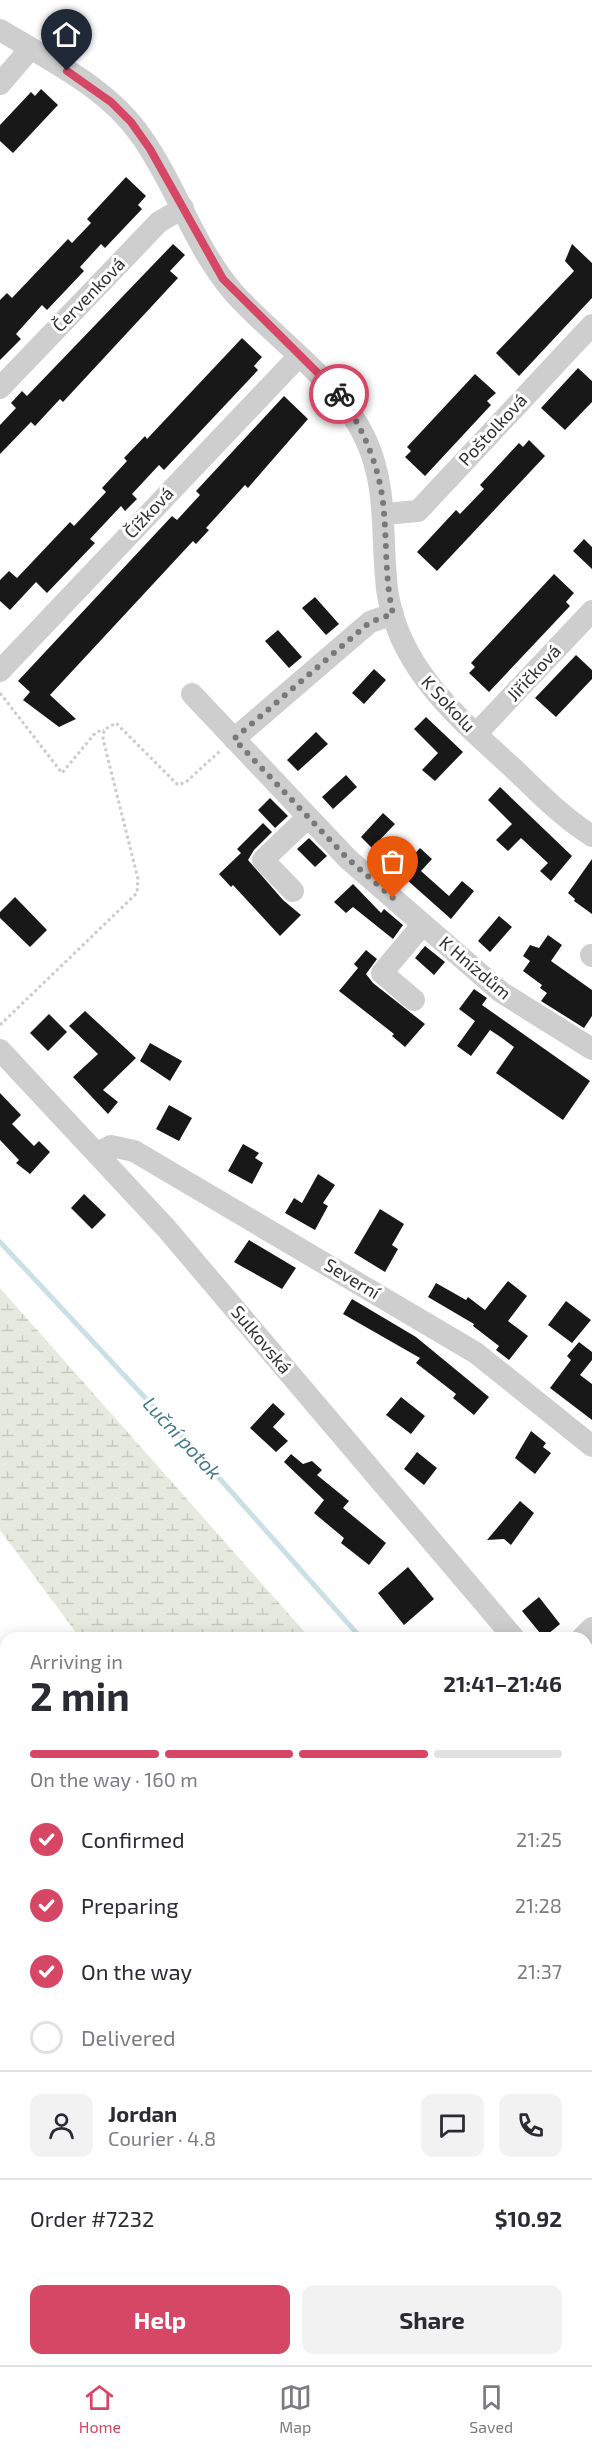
<!DOCTYPE html>
<meta charset="utf-8">
<style>
:root{--surface:#fff;--page:#f2f2f3;--text:#2b2b33;--muted:#7c7c81;--line:#e1e1e2;--accent:#d54765}
body{margin:0;font-family:"Exo 2",sans-serif;background:var(--page);color:var(--text);height:100vh;display:flex;flex-direction:column;font-size:22px;white-space:nowrap}
*{box-sizing:border-box;margin:0}
p{font-size:20px;color:var(--muted)}
.icon{flex:none;width:33px;height:33px;fill:none;stroke:currentColor;stroke-width:2;stroke-linecap:round;stroke-linejoin:round}
.map{position:relative;flex:1;overflow:hidden}
.details{position:absolute;left:0px;top:1632px;width:592px;height:734px;display:flex;flex-direction:column;background:var(--surface);border-radius:18px 18px 0 0;box-shadow:0 3px 15px #0003}
.details>*{flex:none}
.pin{position:absolute;display:grid;place-items:center;width:51px;height:51px;color:#fff;margin:-62px -26px;border-radius:50% 50% 50% 0;rotate:-45deg;box-shadow:0 0 6px #0007}
.pin .icon{rotate:45deg}
.courier{position:absolute;display:grid;place-items:center;width:60px;height:60px;margin:-30px;border:4px solid #d54765;border-radius:50%;background:#fff;color:#222;box-shadow:0 2px 8px #0007}
.head em{font-style:normal;font-weight:700}
.head div{display:flex;flex-direction:column-reverse}
.head{display:flex;align-items:center;justify-content:space-between;height:102px;padding:0 30px}
h1{font-size:39px;font-weight:700;line-height:45px}
.bar{display:grid;grid-template-columns:repeat(4,1fr);gap:9px 6px;align-content:center;height:72px;padding:0 30px}
.bar i{height:8px;border-radius:4px;background:var(--line)}
.bar .current{background:var(--accent)}
.bar p{grid-column:span 4}
.line{display:flex;align-items:center;gap:15px;padding:0 30px;border-top:2px solid var(--line)}
.line div{flex:1}
.round{display:grid;place-items:center;flex:none;width:63px;height:63px;border-radius:12px;background:var(--page)}
ol{padding:0 30px;list-style:none}
li{display:flex;align-items:center;gap:18px;height:66px}
li p{margin-inline-start:auto}
li .icon{padding:6px;border-radius:50%;background:var(--accent);color:#fff;stroke-width:4}
li:last-child{color:var(--muted)}
li i{width:33px;height:33px;border:3px solid var(--line);border-radius:50%}
.button{display:flex;gap:12px;margin-top:auto;padding:12px 30px}
.button a{flex:1;height:69px;border-radius:12px;background:var(--accent);color:#fff;font-size:24px;font-weight:700;line-height:69px;text-align:center}
.button a+a{background:var(--page);color:var(--text)}
.menu{display:flex;justify-content:space-around;align-items:center;height:84px;border-top:2px solid var(--line);background:var(--surface);font-size:16px;color:var(--muted)}
.menu a{display:grid;justify-items:center;gap:3px}
.menu .current{color:var(--accent)}
.map>svg:first-child{display:block}
</style>
<div class="map">
<svg width="592" height="2365" viewBox="0 0 592 2365">
<defs>
<pattern id="wetland-marsh" width="20" height="14" patternUnits="userSpaceOnUse" patternTransform="scale(1.5)"><rect width="20" height="14" fill="#e6eade"/><path d="M1 5h8M5 5V1M11 12h8M15 12V8" fill="none" stroke="#c6c9bf"/></pattern>
</defs>
<rect width="100%" height="100%" fill="#fff"/>
<path fill="#e6eade" d="M437 2360H536L497 2365H422Z"/>
<path fill="url(#wetland-marsh)" d="M0 1288 310 1638H80L0 1530Z
M586 1953 592 1959V2251L587 2252Z"/>
<g fill="none" stroke-linecap="round" stroke-linejoin="round">
<path stroke="#cae0e6" stroke-width="5" d="M0 1242 205 1462 361 1638
M586 1892 592 1898"/>
</g>
<path fill="#181818" d="M41 89 58 105 13 153 0 141V125L31 92 35 96Z
M126 177 146 196 138 205 142 209 105 248 101 244 80 267 84 271 47 310 42 305 16 334 21 339 0 360V300L7 293 12 298 68 239 72 243 91 223 87 219Z
M173 244 185 255 170 271 178 278 63 402 60 399 35 426 31 422 0 454V425L16 408 11 403 22 391 27 396Z
M572 244 592 263V298L519 376 496 353 574 271 565 261Z
M242 338 262 357 254 366 258 370 164 470 159 465 132 494 137 499 125 511 121 506 90 539 95 543 47 593 36 582 10 610 0 601V580L9 571 17 578 70 522 74 526 106 492 102 488 127 461 124 458 145 436 147 439Z
M578 368 592 381V402L565 430 541 408Z
M475 374 496 393 487 401 491 405 425 476 405 457 411 451 407 447Z
M284 396 308 419 248 488 245 485 206 528 209 530 196 544 193 541 50 695 76 719 59 727 23 700 30 692 18 681 172 516 177 520 200 495 196 491Z
M529 440 545 456 437 571 417 552 456 510 460 514 484 489 480 485 519 443 523 447Z
M584 539 592 547V569L573 551Z
M554 574 574 593 566 602 570 606 489 692 469 673 475 667 471 663Z
M315 597 339 624 326 635 302 608Z
M278 630 302 657 289 668 265 641Z
M576 655 592 670V679L556 717 535 698Z
M374 669 386 680 364 704 352 693Z
M426 717 463 752 435 781 422 770 438 753 414 729Z
M316 732 328 744 298 771 287 760Z
M346 775 357 787 333 809 322 797Z
M500 787 572 856 551 881 540 871 548 863 521 838 508 851 496 840 512 824 488 800Z
M270 798 288 816 275 828 258 810Z
M383 813 395 824 372 848 361 837Z
M263 823 272 832 254 850 248 860 283 900 301 915 280 936 233 885 231 887 219 874 241 853 237 849Z
M309 838 327 856 315 867 297 849Z
M420 848 432 859 421 871 449 896 462 881 474 891 451 919 398 872Z
M592 859V914L574 901 575 899 568 893Z
M353 884 381 913 384 909 403 925 393 939 353 907 346 913 334 902Z
M15 897 47 930 30 947 0 918V912Z
M499 916 512 927 490 952 478 941Z
M548 935 562 945 551 961 592 990V1016L584 1028 541 1001 547 993 540 988 542 985 523 971 530 961 523 956 530 945 539 948Z
M425 946 445 962 434 975 415 958Z
M366 950 377 959 366 974 373 983 425 1024 405 1047 392 1036 394 1034 339 991 358 968 354 964Z
M474 989 487 998 482 1005 590 1081 563 1120 496 1073 514 1047 502 1038 490 1030 471 1056 457 1046 475 1021 459 1009Z
M85 1011 136 1058 103 1090 118 1102 108 1114 73 1077 98 1054 69 1026Z
M49 1014 67 1032 48 1051 30 1033Z
M150 1043 182 1061 170 1081 140 1061Z
M0 1093 21 1115 12 1124 34 1146 39 1141 50 1152 30 1174 16 1163 19 1160 0 1140Z
M169 1105 192 1118 179 1141 156 1129Z
M243 1144 259 1153 255 1158 263 1163 252 1184 228 1171Z
M318 1174 335 1185 323 1203 328 1206 315 1230 285 1213 294 1198 302 1203Z
M84 1194 106 1215 92 1229 71 1208Z
M380 1209 404 1224 392 1245 398 1249 385 1272 354 1253Z
M249 1240 296 1268 282 1289 234 1262Z
M508 1281 527 1296 508 1321 528 1336 509 1360 496 1350 499 1346 473 1326 474 1324 428 1297 436 1283 466 1300 468 1297 485 1310Z
M352 1299 416 1337 489 1397 474 1415 453 1398 456 1394 416 1363 420 1358 343 1314Z
M566 1301 591 1320 572 1343 548 1325Z
M579 1342 592 1352V1360L580 1375 592 1384V1420L550 1388 571 1360 567 1356Z
M401 1397 425 1416 411 1434 386 1415Z
M273 1403 285 1414 273 1427 288 1441 276 1452 250 1428Z
M531 1431 546 1443 543 1447 551 1453 535 1474 515 1458Z
M417 1452 437 1468 424 1485 404 1469Z
M291 1454 303 1464 312 1461 322 1470 317 1475 349 1501 343 1508 386 1543 369 1565 341 1543 344 1538 314 1513 324 1500 284 1462Z
M520 1501 534 1513 511 1545 504 1539 487 1540Z
M408 1567 434 1599 404 1625 378 1593Z
M539 1597 560 1624 548 1634 540 1633 522 1611Z"/>
<g fill="none" stroke-linecap="round" stroke-linejoin="round">
<path stroke="#cbcbcb" stroke-width="3" stroke-dasharray="3 3" stroke-linecap="butt" d="M0 693 62 773 96 732 104 730
M0 1025 137 893 138 879 103 739 104 730 116 723 178 785 186 782 220 751"/>
<path stroke="#cecece" stroke-width="22" d="M0 30C49 60 107 87 141 136 176 185 194 247 234 293 278 342 337 378 366 440 388 488 381 537 387 589 398 668 457 717 513 768 538 792 562 817 592 836
M0 84 30 49
M0 388 159 222 183 208
M385 514 418 511 592 325
M0 671 299 356
M192 694 348 859 501 992 592 1049
M476 734 592 611
M234 739 370 622 393 614
M293 891 263 860 308 817
M591 955 592 956
M414 1000 382 973 423 924
M0 1050 166 1228 514 1638
M98 1153 111 1146 134 1151 476 1353 592 1446
M582 1638 592 1628
M586 1710 592 1715
M0 1809 6 1808
M0 2055 6 2050
M0 2179 6 2187
M586 2344H592
M156 2360 162 2365
M567 2365 592 2361"/>
</g>
<g fill="none" stroke-linecap="round" stroke-linejoin="round">
<path stroke="#797979" stroke-width="6" stroke-dasharray="0 10.8" d="M339 394C364 429 381 469 384 513 387 547 385 580 393 614L370 622 234 739 348 859 393 898"/>
<path stroke="#d54765" stroke-width="8" d="M67 71 111 102 131 122 150 149 223 279 339 394"/>
</g>
<g text-anchor="middle" stroke-width="6" stroke-linejoin="round" paint-order="stroke">
<g font-size="18" fill="#313131" stroke="#fff">
<text transform="translate(89 295) rotate(-46)" y="6">Červenková</text>
<text transform="translate(493 430) rotate(-47)" y="6">Poštolková</text>
<text transform="translate(149 513) rotate(-47)" y="6">Čížková</text>
<text transform="translate(534 673) rotate(-47)" y="6">Jiřičková</text>
<text transform="translate(448 704) rotate(47)" y="6">K Sokolu</text>
<text transform="translate(475 968) rotate(40)" y="6">K Hnízdům</text>
<text transform="translate(352 1279) rotate(31)" y="6">Severní</text>
<text transform="translate(261 1340) rotate(50)" y="6">Sulkovská</text>
</g>
<g font-size="20" font-style="italic" fill="#467b8d" stroke="#fff">
<text transform="translate(182 1438) rotate(47)" y="7">Luční potok</text>
</g>
</g>
</svg>
<div class="pin" style="left:393px;top:898px;background:#ea580c"><svg class="icon" aria-label="bag" viewBox="0 0 24 24"><path d="M5 8h14l-1 12H6zM9 8a3 3 0 0 1 6 0"/></svg></div>
<div class="pin" style="left:67px;top:71px;background:#1f2937"><svg class="icon" aria-label="home" viewBox="0 0 24 24"><path d="M3 11l9-7 9 7M6 9v11h12V9"/></svg></div>
<div class="courier" style="left:339px;top:394px"><svg class="icon" aria-label="bike" viewBox="0 0 24 24"><circle cx="6" cy="16" r="4"/><circle cx="18" cy="16" r="4"/><path d="M6 16l4-8h5l3 8M10 8l3 8H6M13 5h3"/></svg></div>
<section class="details">
<div class="head"><div><h1>2 min</h1><p>Arriving in</p></div><em>21:41–21:46</em></div>
<div class="bar"><i class="current"></i><i class="current"></i><i class="current"></i><i></i><p>On the way · 160 m</p></div>
<ol>
<li><svg class="icon" aria-label="check" viewBox="0 0 24 24"><path d="M5 12l5 5 9-10"/></svg>Confirmed<p>21:25</p></li>
<li><svg class="icon" aria-label="check" viewBox="0 0 24 24"><path d="M5 12l5 5 9-10"/></svg>Preparing<p>21:28</p></li>
<li><svg class="icon" aria-label="check" viewBox="0 0 24 24"><path d="M5 12l5 5 9-10"/></svg>On the way<p>21:37</p></li>
<li><i></i>Delivered</li>
</ol>
<div class="line" style="height:108px"><a class="round"><svg class="icon" aria-label="person" viewBox="0 0 24 24"><circle cx="12" cy="8" r="4"/><path d="M4 21q1-7 8-7t8 7"/></svg></a><div><b>Jordan</b><p>Courier · 4.8</p></div><a class="round"><svg class="icon" aria-label="chat" viewBox="0 0 24 24"><path d="M4 5h16v11H9l-5 4z"/></svg></a><a class="round"><svg class="icon" aria-label="phone" viewBox="0 0 24 24"><path d="M5 4h4l2 5-3 2q2 4 5 5l2-3 5 2v4C11 20 4 13 5 4z"/></svg></a></div>
<div class="line" style="height:78px"><div>Order #7232</div><b>$10.92</b></div>
<div class="button"><a>Help</a><a>Share</a></div>
</section>
</div>
<nav class="menu">
<a class="current"><svg class="icon" aria-label="home" viewBox="0 0 24 24"><path d="M3 11l9-7 9 7M6 9v11h12V9"/></svg>Home</a>
<a><svg class="icon" aria-label="map" viewBox="0 0 24 24"><path d="M3 6l6-2 6 2 6-2v14l-6 2-6-2-6 2zM9 4v14M15 6v14"/></svg>Map</a>
<a><svg class="icon" aria-label="saved" viewBox="0 0 24 24"><path d="M7 4h10v16l-5-4-5 4z"/></svg>Saved</a>
</nav>
